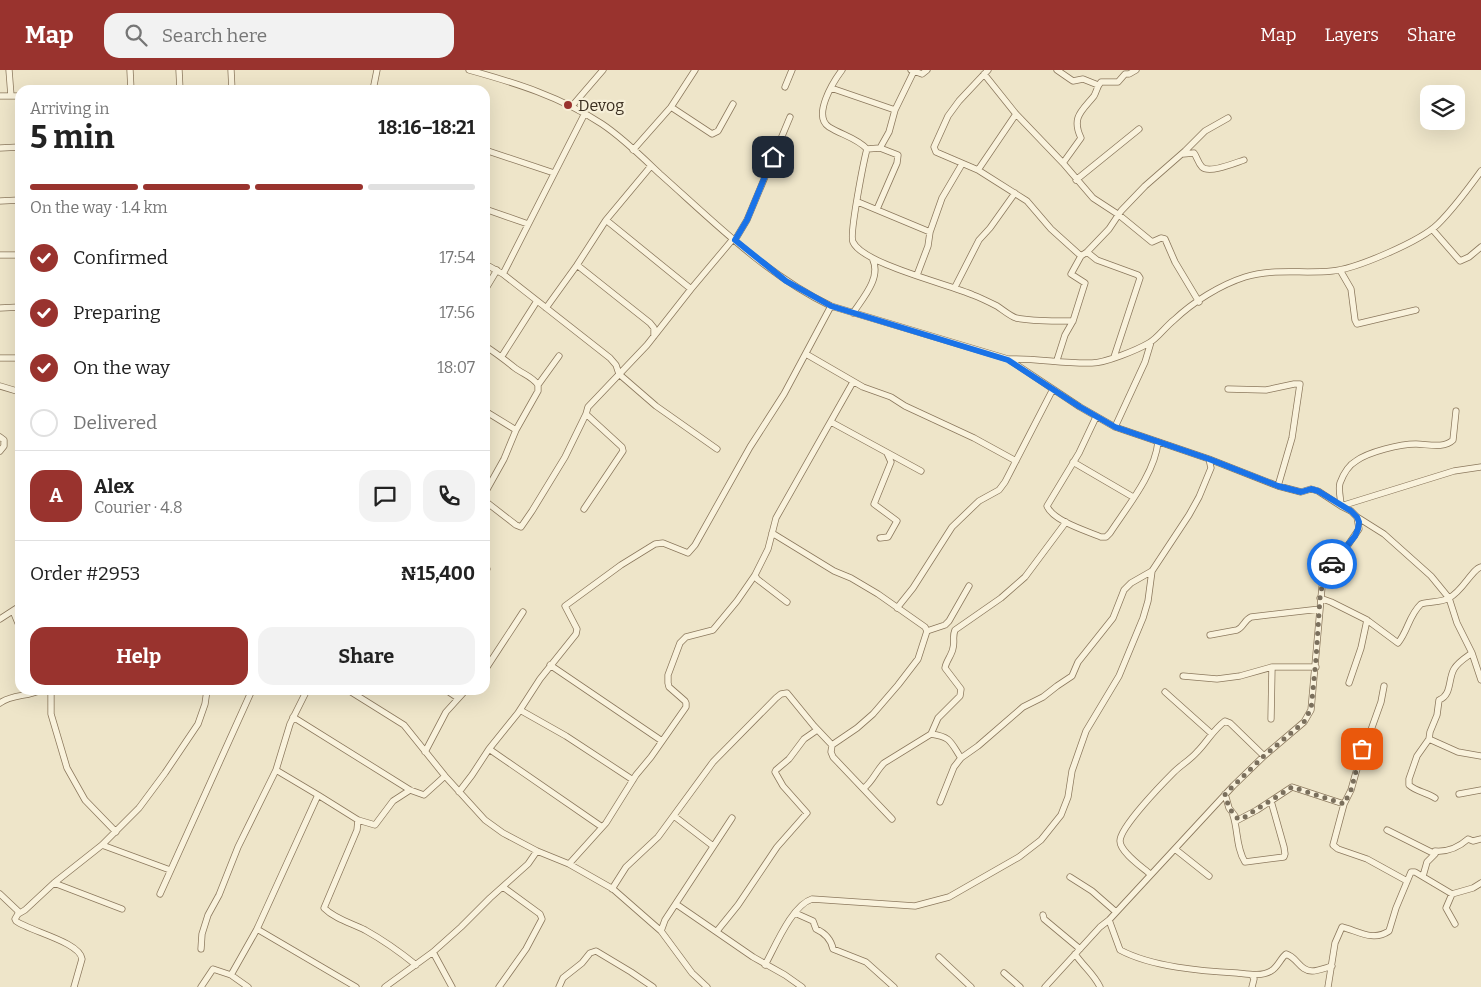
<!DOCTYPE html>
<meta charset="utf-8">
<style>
:root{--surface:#fff;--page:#f2f2f2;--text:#222;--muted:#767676;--line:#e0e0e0;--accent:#99332e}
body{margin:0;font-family:Bitter,serif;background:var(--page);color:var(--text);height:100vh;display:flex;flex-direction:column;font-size:19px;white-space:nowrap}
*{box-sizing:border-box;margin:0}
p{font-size:16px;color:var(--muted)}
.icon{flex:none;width:28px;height:28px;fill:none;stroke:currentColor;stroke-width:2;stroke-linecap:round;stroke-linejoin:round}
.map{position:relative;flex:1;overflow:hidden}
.sheet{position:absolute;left:15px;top:15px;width:475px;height:610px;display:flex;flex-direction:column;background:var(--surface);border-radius:15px;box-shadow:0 5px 20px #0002}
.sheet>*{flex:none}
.tools{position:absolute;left:1420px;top:15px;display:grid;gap:10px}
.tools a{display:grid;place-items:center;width:45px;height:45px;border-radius:10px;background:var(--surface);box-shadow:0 5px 20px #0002;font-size:25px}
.pin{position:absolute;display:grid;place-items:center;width:42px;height:42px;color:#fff;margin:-21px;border-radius:10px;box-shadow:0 2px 8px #0006}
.courier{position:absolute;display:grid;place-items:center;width:50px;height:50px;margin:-25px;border:4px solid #1a73e8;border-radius:50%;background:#fff;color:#222;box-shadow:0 1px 6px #0007}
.overview em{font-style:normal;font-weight:700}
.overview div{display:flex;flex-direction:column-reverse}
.overview{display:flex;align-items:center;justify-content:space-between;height:85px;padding:0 15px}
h1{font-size:32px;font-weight:700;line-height:38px}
.bar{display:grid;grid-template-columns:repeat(4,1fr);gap:8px 5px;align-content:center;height:60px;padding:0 15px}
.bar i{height:6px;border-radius:4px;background:var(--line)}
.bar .active{background:var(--accent)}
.bar p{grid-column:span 4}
.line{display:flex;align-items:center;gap:12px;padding:0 15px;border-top:1px solid var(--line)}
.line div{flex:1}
.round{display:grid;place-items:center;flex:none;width:52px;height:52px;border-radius:15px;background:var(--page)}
ol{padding:0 15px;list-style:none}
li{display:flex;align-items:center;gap:15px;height:55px}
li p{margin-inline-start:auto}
li .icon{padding:5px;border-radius:50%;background:var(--accent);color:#fff;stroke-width:4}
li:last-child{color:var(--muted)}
li i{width:28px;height:28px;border:2px solid var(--line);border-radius:50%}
.action{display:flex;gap:10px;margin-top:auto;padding:10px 15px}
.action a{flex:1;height:58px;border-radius:15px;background:var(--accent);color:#fff;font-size:20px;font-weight:700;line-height:58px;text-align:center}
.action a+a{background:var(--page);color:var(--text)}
header{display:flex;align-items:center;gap:30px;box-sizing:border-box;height:70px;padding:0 25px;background:var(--accent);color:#fff}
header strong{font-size:24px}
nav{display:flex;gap:28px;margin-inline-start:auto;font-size:18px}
.search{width:350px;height:45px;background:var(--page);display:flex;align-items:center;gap:12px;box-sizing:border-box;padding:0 18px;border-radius:15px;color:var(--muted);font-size:19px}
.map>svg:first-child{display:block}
</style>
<header>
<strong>Map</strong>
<div class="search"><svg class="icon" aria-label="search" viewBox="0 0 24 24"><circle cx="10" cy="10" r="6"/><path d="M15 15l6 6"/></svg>Search here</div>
<nav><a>Map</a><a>Layers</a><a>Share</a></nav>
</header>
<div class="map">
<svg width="1481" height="917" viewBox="0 0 1481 917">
<rect width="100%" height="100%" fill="#eee5c9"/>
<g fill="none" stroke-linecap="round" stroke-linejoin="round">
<defs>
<path id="minor" d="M9 0 11 26
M130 0 131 20
M179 0 180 20
M231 0 232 20
M469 0C516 13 561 27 602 54 623 68 642 87 660 104 713 151 766 205 831 236L1008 289 1080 337 1115 357 1209 389 1278 416 1301 422 1311 419 1318 421 1341 436 1454 401 1481 397
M842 0C833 12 812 46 829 57 842 65 857 68 867 79
M911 0 922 4 927 0
M988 0 959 31 948 46 934 77 936 82 978 100 1027 131 1051 159 1081 186
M1057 0 1070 9 1073 11 1083 9 1098 15
M984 4 1016 44 1063 93 1093 128 1119 145 1152 172 1161 168 1165 169 1175 192 1199 232
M785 17 792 0
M831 18 895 40
M232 19 264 20
M373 20 377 0
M0 26H20
M572 36 603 0
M671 37 712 64 718 61 733 34
M0 78 20 77
M880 78 889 62 895 40 914 1
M867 79C864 90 849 165 853 172 863 194 948 214 973 225 981 228 989 232 997 236 1003 240 1010 246 1016 248 1034 252 1055 251 1073 251
M867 79 880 78 898 85 897 93 877 139
M485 80 554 103
M633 80 671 37 695 0
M1183 84 1194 83C1197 87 1198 93 1202 97 1209 104 1235 93 1244 90
M1063 93 1081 68C1071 47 1082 41 1094 26 1097 21 1097 16 1101 12H1118L1125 4H1129L1136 0
M978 100 1016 44
M1076 110 1139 59
M0 131 20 130
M858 132 930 162
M485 139 528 154
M606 150 691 219
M1432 159 1460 191 1469 187 1481 177
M735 170 747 150 790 47
M1087 182 1097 190 1138 205 1140 208 1114 287
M0 185H20
M485 194 503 204 610 288 616 295 619 304 656 336 717 379
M577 195 650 253 654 258V266
M1340 200 1351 219 1355 250 1357 254 1416 240
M503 204 585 43
M917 205 928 176 930 162 942 128 962 94
M955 217 979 170 990 158 1015 123
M485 220 497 200
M0 238 20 237
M546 238 577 195 606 150 651 96
M853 243C863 228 881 208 873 190
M485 276C496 283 505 290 515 298 523 304 533 307 538 315
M806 284 863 317 891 327 905 336 974 368 1016 391
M502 286 537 231
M0 288H20
M1008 289C1036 288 1064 294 1092 293 1105 293 1137 280 1149 273 1158 268 1165 257 1174 250 1193 232 1220 215 1245 207 1273 198 1303 204 1332 201 1356 199 1421 171 1438 154 1454 138 1468 119 1481 101
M1057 290 1065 265 1073 251 1085 213 1071 204 1081 186 1087 182 1109 159 1121 141 1145 116 1185 81 1205 61 1228 48
M0 316 20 322
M1228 319 1266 320 1294 314H1300L1292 368 1278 416
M485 341 516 360
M1096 347 1079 383 1047 436C1053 451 1087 461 1101 467H1106L1110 463C1127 437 1155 403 1158 372
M831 352 921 401
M1115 357 1145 292 1151 272
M0 367 4 370V376L0 381
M1073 392 1133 427
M485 423 504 389 516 360 538 321V315L559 286
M485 431 516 455 521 457 532 441 565 387 586 344 588 337 647 275 691 219 733 169
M584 439 623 381 622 377 586 344
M1357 447 1384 464 1431 506 1449 528 1457 553 1472 583 1481 610
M772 463 834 501 851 508 878 524 925 557 927 561 918 589 898 615 873 644 857 658 832 675
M880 468 888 467 897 451 874 434 891 392 887 383
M485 497 487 499 485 503
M755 505 757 509 787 532
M1320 528 1331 532 1367 550 1398 573C1408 561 1409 545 1421 534 1430 531 1440 533 1449 528 1463 521 1472 499 1481 497
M897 538 913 518 952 457 979 431 999 420 1005 412 1053 319
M13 541 20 558
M0 549 20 536
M927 561 945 555 949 551 969 516
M1210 565 1237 560C1244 557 1244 550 1251 547L1320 539
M550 595 662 671
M485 600 523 542
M1183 606 1217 609 1240 606 1272 597H1316
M1349 613 1361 578 1367 550
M1384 616 1381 632 1371 660 1364 674 1351 720 1344 734 1333 775 1338 779 1367 789 1407 811
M51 620V644L67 698 85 730 116 762
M348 620 404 655 445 706 485 750 503 763 537 781 569 794 613 819 661 861 692 903 707 917
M446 620 458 628
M1165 622 1212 664
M0 633C12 624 27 627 41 620
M520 640 566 666 633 710
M293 647 410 720 424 725 445 706
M1271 649 1272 597
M931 664C951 667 950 671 961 688
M1429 669 1458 682 1481 686
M489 679 602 757
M425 682 446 642 466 620
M864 718C873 711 876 701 884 693L931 664 938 648 960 626 961 619 945 598C946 591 952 585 953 578 955 571 952 567 955 560L1001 528 1025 507 1066 452
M459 722 472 705 489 679 518 643 540 609 576 564 577 559 565 536 621 495 655 474 663 473 688 483 695 475 750 377 784 324 831 236
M1225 724 1229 738 1235 746
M1459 724 1481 720
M318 725 358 750 375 755 393 731 410 720
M1435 728C1426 722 1417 722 1409 715V709L1417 686 1429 669 1430 662 1437 645 1439 630C1452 625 1448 609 1454 599 1458 592 1465 588 1472 583
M940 732 954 697 961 688 978 676 1023 637 1043 627 1057 616 1072 606 1078 592 1113 548 1124 520 1131 513 1152 501
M1233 745C1238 759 1236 778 1245 792L1284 787 1285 784 1284 777 1271 731
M674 746 713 776
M358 750 357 760 324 838C335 849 351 853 365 860 383 870 400 882 416 895
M1236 751 1257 740 1292 717 1344 734
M1387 760 1435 784V781C1447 782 1459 777 1468 769L1473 771 1481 769
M102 775 170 800
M1175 779 1209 806
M569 794 606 753 636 705 651 687 686 637V633L685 631 669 617 668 613V605L680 573 686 567 713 560 737 531 755 505 768 479 776 448 853 312
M1150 804C1142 797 1120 782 1120 771 1120 757 1163 713 1174 702 1181 695 1190 690 1197 682 1207 672 1213 660 1225 651L1230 653 1264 686
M1423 806 1427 792 1435 784
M1070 807 1092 821 1116 842
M54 813 122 839
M612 819 626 797 658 767 713 692 776 628 781 624 787 623 814 656 832 675 831 682 833 687 892 749
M0 824 18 841V844
M160 824 252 620
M1452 824 1446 838 1455 854
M676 834 753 887 785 905 802 917
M795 843 813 851 816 859C825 863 831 869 833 879L866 892 894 917
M1043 845 1044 849 1080 879
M1109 850 1120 880C1152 897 1201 901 1237 903 1247 904 1261 907 1271 901 1278 897 1280 889 1286 884 1297 887 1300 901 1312 901 1318 901 1325 898 1332 896
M257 859 356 917
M661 861 665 850 732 748
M717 861 738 835 777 777 807 743 783 716 775 702 776 700 789 689 804 669 817 660
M201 879 202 864 208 845 219 825 238 777 276 700
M433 882 452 917
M1075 884C1083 896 1094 904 1100 917
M939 887 971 917
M765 895C775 877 792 835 812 829L915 836 949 827 1019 787 1041 770 1061 745 1068 727 1072 701 1086 661 1119 606 1143 548 1148 531 1152 501 1189 445 1199 427 1211 398 1209 389
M1004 903 1020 917
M231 905 257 859 318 725 276 700 290 654 307 620
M74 917 82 889C80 872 29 861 16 851L15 849 18 844 25 840 54 813 102 775 139 738 165 703 198 654 205 634 207 620
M201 917 213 899 231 905 248 917
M385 917 433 882 461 857 490 828 528 794 537 781
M499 917 526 879 542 849 540 844 503 817
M559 917 563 908 582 893 590 883 596 881 631 902 653 917
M1045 917 1100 857 1109 850 1233 716 1264 686 1304 652 1311 640 1322 517 1333 492 1346 478 1359 459 1357 447 1351 441 1341 436C1341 429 1338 420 1340 413 1343 405 1349 395 1356 391 1368 382 1400 374 1416 374 1427 374 1444 379 1453 370L1456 341
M1252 917 1254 909 1252 905
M1328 917 1335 873 1342 857C1358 861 1373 872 1389 861L1396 838 1411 802H1415L1452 824 1473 818 1481 813"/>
</defs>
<use href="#minor" stroke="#8b785d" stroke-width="7"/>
<use href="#minor" stroke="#f9f2dc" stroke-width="5.5"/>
</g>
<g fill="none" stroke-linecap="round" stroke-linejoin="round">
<path stroke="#7a6f5c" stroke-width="5" stroke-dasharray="0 9" d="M1332 494 1322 516 1320 528 1316 589 1311 640 1308 644 1304 652 1264 686 1225 724 1229 738 1238 749 1243 748 1292 717 1344 734 1351 720 1362 679"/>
<path stroke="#1a73e8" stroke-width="6" d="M773 87 747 150 735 170 786 211 831 236 1008 290 1080 337 1115 357 1209 389 1278 416 1301 422 1311 419 1318 421 1351 441 1357 447 1359 452 1358 459 1355 466 1332 494"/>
</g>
<circle fill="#99332e" stroke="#f6efd8" stroke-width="2" cx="568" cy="35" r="5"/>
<g text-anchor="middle" stroke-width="4.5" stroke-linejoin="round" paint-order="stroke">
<g font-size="16" fill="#3b2f21" stroke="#f6efd8" text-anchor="start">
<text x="578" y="41">Devog</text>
</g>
</g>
</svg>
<div class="tools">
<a><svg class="icon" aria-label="layers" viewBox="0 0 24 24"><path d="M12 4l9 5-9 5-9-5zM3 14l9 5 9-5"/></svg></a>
</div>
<div class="pin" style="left:1362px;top:679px;background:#ea580c"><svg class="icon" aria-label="bag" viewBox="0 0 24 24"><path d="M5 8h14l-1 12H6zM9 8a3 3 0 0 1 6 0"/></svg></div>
<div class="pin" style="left:773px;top:87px;background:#1f2937"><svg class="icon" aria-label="home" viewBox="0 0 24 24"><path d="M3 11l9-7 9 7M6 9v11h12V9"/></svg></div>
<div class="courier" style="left:1332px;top:494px"><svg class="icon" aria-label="car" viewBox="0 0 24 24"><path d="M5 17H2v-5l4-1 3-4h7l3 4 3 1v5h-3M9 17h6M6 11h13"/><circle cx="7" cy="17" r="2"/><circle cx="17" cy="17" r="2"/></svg></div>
<section class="sheet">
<div class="overview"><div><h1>5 min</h1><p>Arriving in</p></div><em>18:16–18:21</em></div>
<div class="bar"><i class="active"></i><i class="active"></i><i class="active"></i><i></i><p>On the way · 1.4 km</p></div>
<ol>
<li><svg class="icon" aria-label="check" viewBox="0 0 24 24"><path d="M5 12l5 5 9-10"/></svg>Confirmed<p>17:54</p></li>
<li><svg class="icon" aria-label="check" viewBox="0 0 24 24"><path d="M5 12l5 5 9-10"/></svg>Preparing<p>17:56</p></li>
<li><svg class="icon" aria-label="check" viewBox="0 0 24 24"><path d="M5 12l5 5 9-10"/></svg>On the way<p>18:07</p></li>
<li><i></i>Delivered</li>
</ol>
<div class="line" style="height:90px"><b class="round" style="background:var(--accent);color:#fff">A</b><div><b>Alex</b><p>Courier · 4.8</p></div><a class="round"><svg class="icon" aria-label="chat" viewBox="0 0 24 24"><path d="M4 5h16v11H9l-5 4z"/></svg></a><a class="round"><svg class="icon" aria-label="phone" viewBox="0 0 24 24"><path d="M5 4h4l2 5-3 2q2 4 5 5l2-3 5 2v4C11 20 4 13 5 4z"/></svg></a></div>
<div class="line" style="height:65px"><div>Order #2953</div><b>₦15,400</b></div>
<div class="action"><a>Help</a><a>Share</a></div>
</section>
</div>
